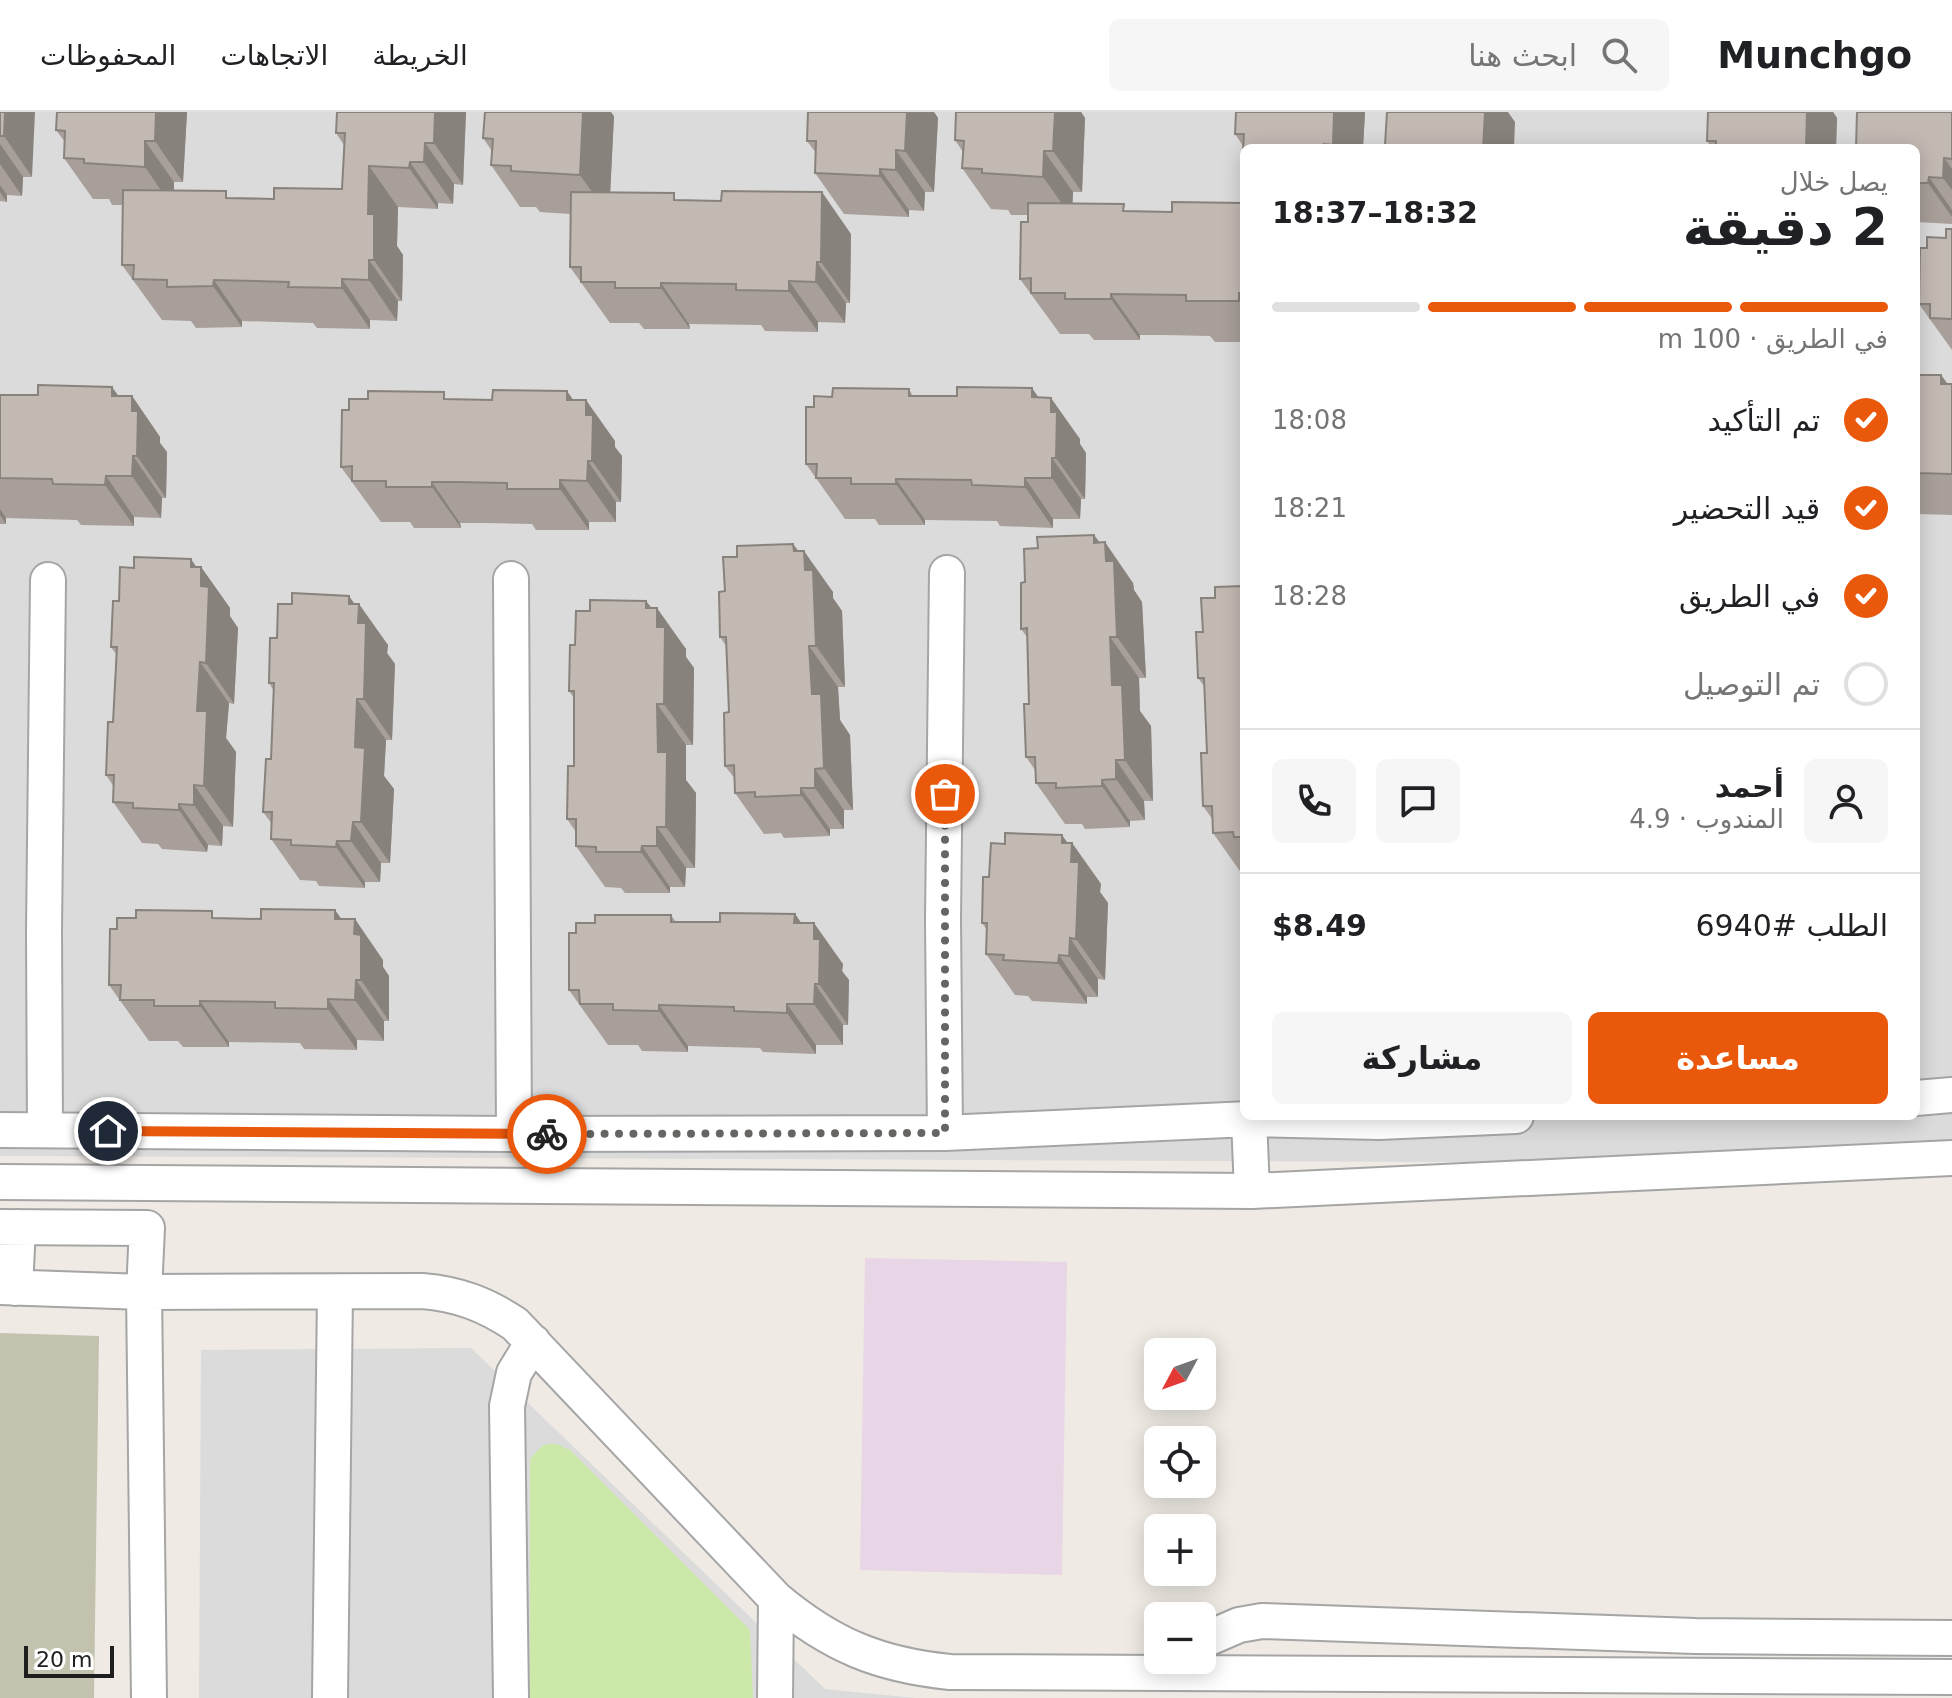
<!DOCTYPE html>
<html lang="ar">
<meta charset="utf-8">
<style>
:root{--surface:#fff;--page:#f6f6f6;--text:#202124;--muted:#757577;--line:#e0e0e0;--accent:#ea580c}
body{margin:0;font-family:"DejaVu Sans",Cairo,sans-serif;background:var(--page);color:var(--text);direction:rtl;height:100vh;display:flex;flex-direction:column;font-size:30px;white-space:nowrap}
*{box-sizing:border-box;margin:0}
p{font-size:26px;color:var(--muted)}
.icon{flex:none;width:44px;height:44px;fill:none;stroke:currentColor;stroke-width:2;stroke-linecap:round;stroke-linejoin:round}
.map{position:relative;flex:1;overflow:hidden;direction:ltr}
.drawer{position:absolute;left:1240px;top:32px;width:680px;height:976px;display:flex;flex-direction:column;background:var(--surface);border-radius:12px;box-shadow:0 4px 20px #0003;direction:rtl}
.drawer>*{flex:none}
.needle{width:52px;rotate:229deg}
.tools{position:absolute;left:1144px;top:1226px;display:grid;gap:16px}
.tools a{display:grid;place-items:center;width:72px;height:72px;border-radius:12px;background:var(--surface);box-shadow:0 4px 20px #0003;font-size:40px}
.scale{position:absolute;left:24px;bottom:20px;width:90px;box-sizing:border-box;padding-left:8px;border:4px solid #1e1e1e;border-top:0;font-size:22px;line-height:28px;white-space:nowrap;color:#1e1e1e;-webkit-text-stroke:6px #fff;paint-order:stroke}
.pin{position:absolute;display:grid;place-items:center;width:68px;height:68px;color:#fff;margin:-34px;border:4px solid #fff;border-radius:50%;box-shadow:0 2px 8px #0007}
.courier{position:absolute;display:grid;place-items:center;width:80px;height:80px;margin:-40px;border:6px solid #ea580c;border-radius:50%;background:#fff;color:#222;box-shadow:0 2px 10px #0007}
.headline em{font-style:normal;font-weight:700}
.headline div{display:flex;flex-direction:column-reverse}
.headline{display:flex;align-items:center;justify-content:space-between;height:136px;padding:0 32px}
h1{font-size:52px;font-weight:700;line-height:60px}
.bar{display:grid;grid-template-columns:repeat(4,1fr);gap:12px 8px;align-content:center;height:96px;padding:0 32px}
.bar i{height:10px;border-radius:6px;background:var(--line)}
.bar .current{background:var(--accent)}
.bar p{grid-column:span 4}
.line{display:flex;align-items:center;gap:20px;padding:0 32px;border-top:2px solid var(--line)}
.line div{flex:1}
.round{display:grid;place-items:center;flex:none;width:84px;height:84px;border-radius:12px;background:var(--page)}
ol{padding:0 32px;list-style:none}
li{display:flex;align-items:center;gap:24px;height:88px}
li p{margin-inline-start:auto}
li .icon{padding:8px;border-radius:50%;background:var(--accent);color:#fff;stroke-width:4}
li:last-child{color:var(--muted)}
li i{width:44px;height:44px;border:4px solid var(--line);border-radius:50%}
.action{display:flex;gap:16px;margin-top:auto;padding:16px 32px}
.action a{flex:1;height:92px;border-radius:12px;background:var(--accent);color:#fff;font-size:32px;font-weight:700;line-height:92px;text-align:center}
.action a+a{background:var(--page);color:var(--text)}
header{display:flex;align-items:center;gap:48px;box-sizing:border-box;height:112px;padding:0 40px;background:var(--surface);border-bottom:2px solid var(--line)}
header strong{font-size:38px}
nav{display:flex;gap:44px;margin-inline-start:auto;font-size:28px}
.search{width:560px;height:72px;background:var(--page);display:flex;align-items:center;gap:20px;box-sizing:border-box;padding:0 28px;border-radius:12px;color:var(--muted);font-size:30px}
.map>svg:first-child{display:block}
</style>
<header>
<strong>Munchgo</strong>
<div class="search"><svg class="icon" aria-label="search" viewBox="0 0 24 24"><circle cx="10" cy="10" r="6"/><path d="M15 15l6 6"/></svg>ابحث هنا</div>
<nav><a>الخريطة</a><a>الاتجاهات</a><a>المحفوظات</a></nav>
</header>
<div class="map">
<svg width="1952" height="1586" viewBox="0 0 1952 1586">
<rect width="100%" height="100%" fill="#efeae4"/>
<path fill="#dcdbdb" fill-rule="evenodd" d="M0 0H1952V1052L0 1044ZM1244 36H1916V1004H1244Z
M471 1236 825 1577 915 1586H199L201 1238Z"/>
<path fill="#e8d5e6" d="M865 1146 1067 1150 1062 1463 860 1458Z"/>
<path fill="#c3c2af" d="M0 1221 99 1224 94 1586H0Z"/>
<path fill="#cde9a9" d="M548 1332H556L570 1338 750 1518 753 1586H530V1347L541 1335Z"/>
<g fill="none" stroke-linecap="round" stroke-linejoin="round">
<defs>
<path id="minor" d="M511 467 514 1022
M1916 986 1952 983
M1249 1007 1252 1079
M0 1018 514 1022 945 1021 1249 1007 1379 1010 1516 1004
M45 1018 44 819 48 468
M945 1021 943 808 947 461
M0 1070 1252 1079 1952 1046
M0 1115 147 1116 144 1180 149 1586
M0 1175 144 1180 422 1179C458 1182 485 1192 515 1212L776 1487C831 1533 879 1553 950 1560L1952 1565
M15 1176 18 1115
M1202 1529 1239 1513 1262 1509 1695 1524 1952 1526
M330 1586 335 1181
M511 1586 507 1294 514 1261 533 1230
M775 1586 776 1487"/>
</defs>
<use href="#minor" stroke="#a5a5a5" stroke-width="38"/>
<use href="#minor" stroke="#fff" stroke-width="34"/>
</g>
<path fill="#a89f9a" d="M0 0 32 65H23L22 84 7 83V90L0 89Z
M57 0H187L183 70H174V78L231 86 274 87 342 77 344 33 336 21 337 0H466L463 73 454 72 453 92 438 91V97L398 95 397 134 403 143 402 189H398L397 209 370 208V217L317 216 313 211 242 209V215L196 216 191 209 162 208 122 153 123 93H112L109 87H93L64 46 65 30 56 18Z
M808 0H934L938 6 934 80H925L924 99 909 98V105L844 102 815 61 816 41 807 29Z
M956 0H1081L1085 6 1082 80H1073L1072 92 1128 99 1172 100 1244 91V230H1215L1210 224 1164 223H1140V228H1094L1089 222H1060L1020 167 1028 103H1011L1008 98 991 97 962 56 963 40 955 28Z
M1236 0H1365L1363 36H1244V57L1242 54 1243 34 1235 22Z
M1708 0H1833L1837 6 1836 36H1712L1707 29Z
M1952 0V112L1916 110V36Z
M614 4 610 81 678 88 851 122 850 191H846L845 211 818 210V220L765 219 761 213 689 212 690 217H644L639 211H610L570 155V102L540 100 536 95H520L491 53 492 39 483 26Z
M1952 117V238L1919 192 1927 136 1946 126Z
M1916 263H1941L1948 272H1952V403L1916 402Z
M909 277 913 284 1039 285 1080 327V332L1086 341 1085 387H1081L1080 407H1053V416L1000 414 997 409 925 408V413H879L875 407H845L806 352 814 295 832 285Z
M0 283 132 284 160 325V331L167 340 166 386H162L161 406 134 405V414L81 413 77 408 6 406V412H0Z
M449 287 573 288 615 329V335L622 344 621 390H616V410H589V418H536L532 412 485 411H460L461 416H414L410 410H381L341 355 349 298Z
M1094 423 1133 471 1134 478 1142 490 1146 566H1139L1140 599 1151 614 1153 689H1144L1145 708 1130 709V715L1085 717 1082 712H1065L1036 671 1035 658 1026 645 1029 592 1027 525 1021 517 1025 470 1038 436Z
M793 432 833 480V486L842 499 845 575H838L840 608 850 623 853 698H844V717H830V724L784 726 781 721 764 722 735 681V667L725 654 729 600 726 534 720 525 725 479 737 445Z
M201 455 230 496V505L238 516 234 592 229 591 226 626 236 640 233 715 223 714 222 734 208 733 207 740 162 737 158 732 142 731 113 690 114 675 106 663 113 610 116 542 111 535 119 489 134 456Z
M1244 474V762H1242L1213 721V708L1203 694 1207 641 1204 574 1198 566 1215 486Z
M646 489 686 537V545L694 556 693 633H686V668L696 681 695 756H686L685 775H670V781H625L621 776 605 775 576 734V720L567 707 574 654V586L569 579 575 533 590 499Z
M354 492 388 533 387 541 395 552 392 628H386L384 664 394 677 390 751H381L380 770H365V776L319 774 316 769 300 768 271 727 272 712 263 700 271 647 274 579 269 571 277 526Z
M1072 731 1101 772 1100 780 1108 791 1105 868 1098 867V885H1087V892L1032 889 1028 884 1015 883 986 842 987 818 982 811 989 765 1005 732Z
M795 802 801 811 843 852 842 859 849 868 848 913H843V933H816V942L763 940 760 936 688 934V940L642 939 638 933H608L569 878 576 821 595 811 671 803 676 810H720Z
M217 806 342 807 383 848V855L389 864V909H384V929L357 928V938L304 937 300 931 229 930V935H183L178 929H149L109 873 117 817Z"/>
<path fill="#88827d" d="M5 0H35L32 65 4 24Z
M156 0H187L183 70 155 29Z
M435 0H466L463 73 434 31Z
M583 0H611L614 4 609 104 580 63Z
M907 0H934L938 6 934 80 905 39Z
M1055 0H1081L1085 6 1082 80 1053 39Z
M1334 0H1365L1363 36H1335L1333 33Z
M1485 0H1508L1515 10 1514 36H1483Z
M1807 0H1833L1837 6 1836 36H1806Z
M145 29 174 70 173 96 145 55Z
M425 31 454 72 453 92 424 50Z
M0 32 23 65 22 84 0 52Z
M896 38 925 80 924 99 896 58Z
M1044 39 1073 80 1072 106 1043 65Z
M1944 46 1952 57V78L1943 66Z
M410 50 438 91V97L409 56Z
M369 54 398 95 397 134 403 143 402 189 374 148 368 102Z
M880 57 909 98V105L880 64Z
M1929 65 1952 98V105L1928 71Z
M0 73 7 83V90L0 80Z
M822 80 851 122 850 191 821 150Z
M369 148 398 189 397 209 369 168Z
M817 150 846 191 845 211 816 170Z
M342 167 370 208V217L342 176Z
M214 168 242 209V215L213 174Z
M789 169 818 210V220L789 179Z
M661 171 689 212 690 217 661 176Z
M1239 181 1244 187V196L1239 189Z
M1111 182 1140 223V228L1111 187Z
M1941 263 1952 279 1941 272Z
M112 275 138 311 132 299V284L160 325V331L167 340 166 386 137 344 112 284Z
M1032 276 1057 312 1051 300V286L1080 327V332L1086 341 1085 387 1056 346 1032 285Z
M567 279 593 316 586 303V288L615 329V335L622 344 621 390 592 349 567 288Z
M133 344 162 386 161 406 132 364Z
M1052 346 1081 387 1080 407 1052 366Z
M588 349 616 390V410L587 369Z
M106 364 134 405V414L105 373Z
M1025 366 1053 407V416L1025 375Z
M896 367 925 408V413L896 372Z
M560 368 589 410V418L560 377Z
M432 370 460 411 461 416 432 375Z
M0 397 6 406V412L0 403Z
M1094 423 1105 439V430L1133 471 1134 478 1142 490 1146 566 1117 525 1094 431Z
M793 432 804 448V439L833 480V486L842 499 845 575 816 534 794 439Z
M191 447 201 462V455L230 496V504L238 516 234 592 206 551 201 474 191 455Z
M349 484 359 498V492L388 533 387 541 395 552 392 628 364 587 358 511 349 492Z
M646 489 657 504V496L686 537V545L694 556 693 633 664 592 657 515 646 496Z
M1110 525 1139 566 1140 599 1151 614 1153 689 1125 648 1112 573Z
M809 534 838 575 840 608 850 623 853 698 824 656 812 582Z
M200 550 229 591 226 626 236 640 233 715 204 674 197 599Z
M357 587 386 628 384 664 394 677 390 751 361 710 355 635Z
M657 592 686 633V668L696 681 695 756 666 715 658 640Z
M1116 648 1144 689 1145 708 1116 667Z
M815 657 844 698V717L815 676Z
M1102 668 1130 709V715L1102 674Z
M194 673 223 714 222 734 194 693Z
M801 676 830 717V724L801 683Z
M179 692 208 733 207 740 179 698Z
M353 710 381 751 380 770 351 729Z
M657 715 686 756 685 775 657 734Z
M1062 723 1072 737V731L1101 772 1100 780 1108 791 1105 868 1076 827 1071 750 1062 731Z
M337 729 365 770V776L336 735Z
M642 734 670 775V781L641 740Z
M335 798 361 834 354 822 355 807 383 848V855L389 864V909L361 868 335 807Z
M795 802 820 838 814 827V811L843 852 842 859 849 868 848 913 819 872 794 811Z
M1070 826 1098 867V885L1069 844Z
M1059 843 1087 885V892L1058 851Z
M356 868 384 909V929L355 888Z
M815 872 843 913V933L814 892Z
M328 887 357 928V938L328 897Z
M200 889 229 930V935L200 894Z
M787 892 816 933V942L787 901Z
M659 893 688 934V940L659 899Z"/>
<path fill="#c3b9b3" stroke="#88827d" stroke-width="2" d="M0 0H5L4 24H0Z
M57 0H156L155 29H145V55L84 51V47L64 46 65 19 56 18Z
M337 0H435L434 31H425L424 50H410L409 56 369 54 368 102H374V148H369V168L342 167V176L288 175 289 170 214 168 213 174 167 175V168L133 167 134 153H122L123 78 226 79V86L274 87V76L342 77 345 21H336Z
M485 0H583L580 63 511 59V54L491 53 493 27 483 26Z
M808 0H907L905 39 896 38V58L880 57V64L815 61 816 29H807Z
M956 0H1055L1053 39H1044L1043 65 982 61V57L962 56 964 29 955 28Z
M1236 0H1334L1333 33 1324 32V36H1244V54H1242L1244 22H1235Z
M1387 0H1485L1483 36H1394V33H1385Z
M1708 0H1807L1806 36H1716V29H1707Z
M1857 0H1952V47L1944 46 1943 66 1929 65 1928 71H1916V36H1856Z
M722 79 822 80 821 150H817L816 170 789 169V179L736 178V172L661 171V176H615V170H581V155H570L571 80 674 81V88L721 89Z
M1172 90 1244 91V181H1239V189H1186V183L1111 182V187H1065V181H1031V166L1020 167 1021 110H1028V91L1124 92 1123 99 1172 100Z
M1946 117H1952V207L1930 206V192H1919L1920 136H1927V125L1946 126Z
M1916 263H1941V272H1952V362L1916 361Z
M38 273 112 275V284H132V299H138L137 344H133L132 364H106L105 373 53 372 52 367 0 366V283H38Z
M957 275 1032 276V285L1051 286V300H1057L1056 346H1052V366H1025V375L972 373 971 368 896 367V372H851V366H816L817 352H806V295H814V284L832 285 833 276 909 277V284H957Z
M493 278 567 279V288H586V303H593L592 349H588L587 369 560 368V377H507V371L456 370H432V375H386V369H352V354L341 355 342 298H349V287H368V279L444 280V287L492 288Z
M1094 423V431L1105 430 1106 449H1114L1117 525H1110L1112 573H1122L1125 648H1116V667L1102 668V674L1056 676V671H1036L1035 645H1026L1024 592H1029L1027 516 1021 517V471L1025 470 1024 437 1038 436 1037 425Z
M793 432 794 439H804L805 458H813L816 534H809L812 582H821L824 656 815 657V676H801V683L755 685V680L735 681 734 653 725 654 724 601 729 600 726 525H720L719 480 725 479 723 445H737V434Z
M134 445 191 447V455H201V474L209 475 206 551 200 550 197 599H207L204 674 194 673V693L179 692V698L133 696V691L113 690 114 663H106L108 610H113L117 535H111L113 489H119L120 455 134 456Z
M1244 474V725H1234L1233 720 1213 721 1212 694H1203L1201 641H1207L1204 566H1198L1196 520H1203L1201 486H1215V475Z
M292 481 349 484V492H359L358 511H366L364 587H357L355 635 365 636 361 710H353L351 729H337L336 735 291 733V728L271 727 272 700H263L266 647H271L274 571H269L270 526H277L278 492H292Z
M590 488 646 489V496H657V515H665L664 592H657L658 640H667L666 715H657V734H642L641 740H596V735L576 734V707H567L568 654H574V579H569L570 533H575L576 499H590Z
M1005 721 1062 723V731H1072L1071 750H1079L1076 827 1070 826 1069 844 1059 843 1058 851 1003 848 1004 843 986 842 987 811H982L983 765H989L991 731 1005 732Z
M261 797 335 798V807H355L354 822 361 823V868H356L355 888 328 887V897L275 896V890L200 889V894H154V888H120L121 873H109L110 817H117V806H136V798L212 799V806L261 807Z
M720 801 795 802 794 811H814V827H820L819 872H815L814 892H787V901L734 899V895L659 893V899L613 898V892H580L579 878H569V821H576V811H595V803H671V810H720Z"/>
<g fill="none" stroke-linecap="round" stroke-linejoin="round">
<path stroke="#676563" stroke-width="8" stroke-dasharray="0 14.4" d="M547 1022 945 1021V682"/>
<path stroke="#ea580c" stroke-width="10" d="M108 1019 547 1022"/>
</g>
</svg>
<div class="tools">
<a><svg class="needle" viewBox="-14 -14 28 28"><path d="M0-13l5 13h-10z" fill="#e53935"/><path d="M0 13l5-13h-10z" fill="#757577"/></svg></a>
<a><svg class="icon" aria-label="locate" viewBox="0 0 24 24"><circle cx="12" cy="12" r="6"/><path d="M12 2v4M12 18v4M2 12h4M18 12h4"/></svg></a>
<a>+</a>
<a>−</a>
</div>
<div class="scale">20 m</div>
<div class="pin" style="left:945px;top:682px;background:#ea580c"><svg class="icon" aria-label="bag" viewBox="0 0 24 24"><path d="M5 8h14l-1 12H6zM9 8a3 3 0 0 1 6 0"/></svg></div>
<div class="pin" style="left:108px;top:1019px;background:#1f2937"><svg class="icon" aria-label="home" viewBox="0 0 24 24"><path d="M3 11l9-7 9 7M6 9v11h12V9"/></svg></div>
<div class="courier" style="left:547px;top:1022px"><svg class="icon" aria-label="bike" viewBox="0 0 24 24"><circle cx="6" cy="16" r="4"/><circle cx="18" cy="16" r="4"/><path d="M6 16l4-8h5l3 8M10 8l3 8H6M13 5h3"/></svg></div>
<section class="drawer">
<div class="headline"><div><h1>2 دقيقة</h1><p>يصل خلال</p></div><em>18:32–18:37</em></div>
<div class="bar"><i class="current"></i><i class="current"></i><i class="current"></i><i></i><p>في الطريق · 100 m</p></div>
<ol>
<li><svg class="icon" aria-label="check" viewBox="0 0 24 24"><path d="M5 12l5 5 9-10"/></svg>تم التأكيد<p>18:08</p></li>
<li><svg class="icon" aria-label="check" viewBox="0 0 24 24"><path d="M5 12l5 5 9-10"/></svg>قيد التحضير<p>18:21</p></li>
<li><svg class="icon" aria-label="check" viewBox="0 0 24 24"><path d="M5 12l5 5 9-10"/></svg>في الطريق<p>18:28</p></li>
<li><i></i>تم التوصيل</li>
</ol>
<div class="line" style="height:144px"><a class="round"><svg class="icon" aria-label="person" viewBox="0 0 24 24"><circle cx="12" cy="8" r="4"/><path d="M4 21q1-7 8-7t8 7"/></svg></a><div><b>أحمد</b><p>المندوب · 4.9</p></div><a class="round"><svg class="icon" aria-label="chat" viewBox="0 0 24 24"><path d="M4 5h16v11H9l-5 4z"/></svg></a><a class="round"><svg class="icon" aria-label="phone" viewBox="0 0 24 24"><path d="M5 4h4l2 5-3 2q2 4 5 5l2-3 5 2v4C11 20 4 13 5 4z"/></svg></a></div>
<div class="line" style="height:104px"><div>الطلب #6940</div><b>$8.49</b></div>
<div class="action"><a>مساعدة</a><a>مشاركة</a></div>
</section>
</div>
